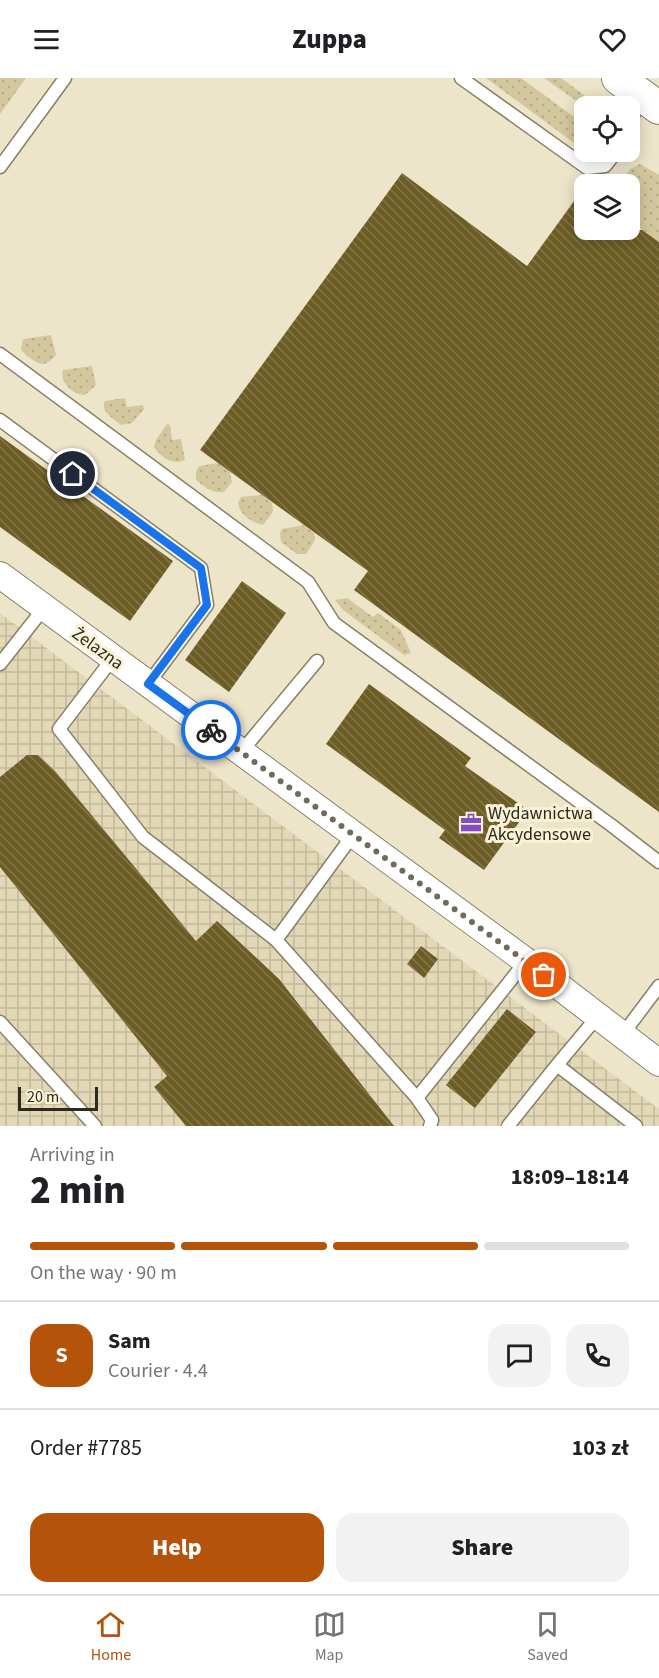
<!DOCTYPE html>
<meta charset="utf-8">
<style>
:root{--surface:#fff;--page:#f2f2f2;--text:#202124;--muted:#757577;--line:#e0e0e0;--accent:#b45309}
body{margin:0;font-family:"Source Sans 3",sans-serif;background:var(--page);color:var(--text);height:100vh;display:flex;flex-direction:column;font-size:22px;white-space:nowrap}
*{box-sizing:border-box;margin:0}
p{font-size:20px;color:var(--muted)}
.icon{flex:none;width:33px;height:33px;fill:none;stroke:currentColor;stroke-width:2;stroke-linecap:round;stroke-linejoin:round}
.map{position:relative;height:1048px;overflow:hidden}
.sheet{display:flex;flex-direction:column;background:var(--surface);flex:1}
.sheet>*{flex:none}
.controls{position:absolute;left:574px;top:18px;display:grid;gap:12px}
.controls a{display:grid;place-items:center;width:66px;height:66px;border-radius:12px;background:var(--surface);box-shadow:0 3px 15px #0003;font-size:30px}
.scale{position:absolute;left:18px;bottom:15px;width:80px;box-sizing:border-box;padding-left:6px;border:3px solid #2d2a20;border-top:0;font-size:16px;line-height:21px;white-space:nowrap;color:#2d2a20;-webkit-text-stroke:4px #faf2d6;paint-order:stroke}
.pin{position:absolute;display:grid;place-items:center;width:51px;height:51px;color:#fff;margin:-26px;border:3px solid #fff;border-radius:50%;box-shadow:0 2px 6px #0007}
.courier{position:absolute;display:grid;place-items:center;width:60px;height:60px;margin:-30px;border:4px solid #1a73e8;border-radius:50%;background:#fff;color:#222;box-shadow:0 2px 8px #0007}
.headline em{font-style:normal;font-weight:800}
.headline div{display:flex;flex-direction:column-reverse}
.headline{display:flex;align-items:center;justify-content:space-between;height:102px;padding:0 30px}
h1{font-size:39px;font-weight:800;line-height:45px}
.bar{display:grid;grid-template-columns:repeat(4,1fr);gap:9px 6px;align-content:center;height:72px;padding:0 30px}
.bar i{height:8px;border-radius:4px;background:var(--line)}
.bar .selected{background:var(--accent)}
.bar p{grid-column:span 4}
.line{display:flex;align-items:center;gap:15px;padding:0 30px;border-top:2px solid var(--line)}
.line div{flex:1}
.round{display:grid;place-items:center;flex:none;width:63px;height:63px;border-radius:18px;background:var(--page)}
.cta{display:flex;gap:12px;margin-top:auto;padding:12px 30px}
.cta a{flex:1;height:69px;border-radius:18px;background:var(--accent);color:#fff;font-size:24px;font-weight:800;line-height:69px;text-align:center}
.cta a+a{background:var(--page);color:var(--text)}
header{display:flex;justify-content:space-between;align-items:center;height:78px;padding:0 30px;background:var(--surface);font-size:27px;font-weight:800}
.tabs{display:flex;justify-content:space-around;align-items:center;height:84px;border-top:2px solid var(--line);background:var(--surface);font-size:16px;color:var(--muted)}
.tabs a{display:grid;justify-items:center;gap:3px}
.tabs .selected{color:var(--accent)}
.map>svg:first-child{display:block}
</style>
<header><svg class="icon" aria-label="menu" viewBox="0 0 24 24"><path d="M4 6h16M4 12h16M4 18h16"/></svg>Zuppa<svg class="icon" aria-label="heart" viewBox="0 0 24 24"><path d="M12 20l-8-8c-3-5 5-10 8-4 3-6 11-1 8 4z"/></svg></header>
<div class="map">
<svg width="659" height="1048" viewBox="0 0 659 1048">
<defs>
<pattern id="industrial-grid" width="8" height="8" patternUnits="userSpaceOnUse" patternTransform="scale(1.5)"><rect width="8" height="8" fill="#e2d8b6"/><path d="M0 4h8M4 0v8" fill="none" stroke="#c2ba9c"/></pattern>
<pattern id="grass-dots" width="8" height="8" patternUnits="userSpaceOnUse" patternTransform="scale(1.5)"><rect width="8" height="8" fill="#d3c79e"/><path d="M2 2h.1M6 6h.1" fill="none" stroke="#b5ab88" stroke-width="1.8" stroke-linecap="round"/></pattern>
<pattern id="building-back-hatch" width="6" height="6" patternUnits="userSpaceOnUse" patternTransform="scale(1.5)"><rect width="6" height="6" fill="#6d5d25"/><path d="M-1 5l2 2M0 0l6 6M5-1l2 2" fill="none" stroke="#82764b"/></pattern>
</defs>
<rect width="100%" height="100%" fill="#ede5c9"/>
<path fill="url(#industrial-grid)" d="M0 535 659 1031V1048H0Z"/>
<path fill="url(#grass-dots)" d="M0 0H26L0 36Z
M486 0H521L585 47V73Z
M544 0H561L599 28 585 29Z
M640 86 659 97V164L630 143V106H620L630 91Z
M51 257 56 277C48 286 43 289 33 282 27 278 24 276 21 271L23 261Z
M92 288 96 307 85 317C73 317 59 304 63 292Z
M125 320 127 329 143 327 144 331 132 345 121 347C113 340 100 334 105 323Z
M167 346 170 347 172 362 181 361 185 382C173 388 161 379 154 369L156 362Z
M218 385 230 394 232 404 224 414C212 416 205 409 196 402V394L199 388Z
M262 417 272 425 273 434 263 447C251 444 240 437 238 425L241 419Z
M304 447 314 455 315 462 306 476H297L281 464 280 455 282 451Z
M347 520 373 539 378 535 401 552 411 575 404 577 343 532 335 522Z"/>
<path fill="url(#building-back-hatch)" d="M402 95 527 188 585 108V152H642L659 164V734L354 512 368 493 200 372Z
M0 358 173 483 130 543 0 449Z
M242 503 286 535 229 614 185 582Z
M369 606 471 680 465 688 528 732 484 792 439 760 445 752 326 666Z
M27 677H38L55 693 196 863 217 843 279 901 394 1048H186L154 1009 167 998 0 789V699Z
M421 868 438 881 424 900 407 886Z
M507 931 536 954 475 1030 446 1007Z"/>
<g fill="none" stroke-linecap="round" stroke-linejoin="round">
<defs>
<path id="service" d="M461 0 587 90 605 88 616 74
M630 45 641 18
M0 89 65 0
M0 276 308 504 334 545 611 747 659 784
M0 342 201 490 207 527 148 606
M113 580 59 651 143 759 276 862 417 1020
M0 586 44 530
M241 674 317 583
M276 862 353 757
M598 938 557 987 636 1048
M0 944 95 1048
M623 956 659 908
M430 1048 432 1042 417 1020 526 883
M508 1048 557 987"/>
<path id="minor" d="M0 497 526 883 659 985"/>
<path id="tertiary" d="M618 0 659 30"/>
</defs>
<use href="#service" stroke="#878067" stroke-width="15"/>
<use href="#minor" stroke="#878067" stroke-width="28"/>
<use href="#tertiary" stroke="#878067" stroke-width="34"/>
<use href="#service" stroke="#fff" stroke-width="12"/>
<use href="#minor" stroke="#fff" stroke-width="26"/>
<use href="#tertiary" stroke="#fff" stroke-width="32"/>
</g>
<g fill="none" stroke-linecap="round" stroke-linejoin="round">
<path stroke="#706b5b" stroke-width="6" stroke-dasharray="0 10.8" d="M211 652 544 897"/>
<path stroke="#1a73e8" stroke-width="8" d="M73 396 201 490 207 527 148 606 211 652"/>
</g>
<defs>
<symbol id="office-bare" viewBox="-9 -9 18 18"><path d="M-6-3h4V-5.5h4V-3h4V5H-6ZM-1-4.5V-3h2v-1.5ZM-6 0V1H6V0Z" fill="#864cc2" stroke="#faf2d6" stroke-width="2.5" paint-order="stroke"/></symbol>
</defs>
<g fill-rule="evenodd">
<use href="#office-bare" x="456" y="730" width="30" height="30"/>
</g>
<g text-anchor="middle" stroke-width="6" stroke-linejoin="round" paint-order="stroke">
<g font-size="18" fill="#2d2a20" stroke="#faf2d6">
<text transform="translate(98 570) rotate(36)" y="6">Żelazna</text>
</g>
<g font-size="18" fill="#2d2a20" stroke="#faf2d6" text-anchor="start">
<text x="488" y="741">Wydawnictwa<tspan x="488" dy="21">Akcydensowe</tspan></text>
</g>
</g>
</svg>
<div class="controls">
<a><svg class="icon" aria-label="locate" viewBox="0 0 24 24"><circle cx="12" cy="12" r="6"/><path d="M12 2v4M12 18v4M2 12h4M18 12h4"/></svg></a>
<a><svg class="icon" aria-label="layers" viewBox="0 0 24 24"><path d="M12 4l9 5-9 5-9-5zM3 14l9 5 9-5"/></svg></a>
</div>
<div class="scale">20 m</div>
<div class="pin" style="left:544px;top:897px;background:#ea580c"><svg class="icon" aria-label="bag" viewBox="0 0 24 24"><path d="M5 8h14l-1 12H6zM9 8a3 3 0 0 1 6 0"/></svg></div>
<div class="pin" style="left:73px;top:396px;background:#1f2937"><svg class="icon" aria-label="home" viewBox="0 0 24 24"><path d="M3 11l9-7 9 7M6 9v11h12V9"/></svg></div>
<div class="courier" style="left:211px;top:652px"><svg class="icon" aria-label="bike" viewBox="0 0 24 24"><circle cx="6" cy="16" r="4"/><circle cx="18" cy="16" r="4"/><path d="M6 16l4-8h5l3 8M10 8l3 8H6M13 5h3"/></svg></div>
</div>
<section class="sheet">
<div class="headline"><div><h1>2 min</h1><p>Arriving in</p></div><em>18:09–18:14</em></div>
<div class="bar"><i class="selected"></i><i class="selected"></i><i class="selected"></i><i></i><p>On the way · 90 m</p></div>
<div class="line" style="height:108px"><b class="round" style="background:var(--accent);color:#fff">S</b><div><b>Sam</b><p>Courier · 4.4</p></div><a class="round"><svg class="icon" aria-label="chat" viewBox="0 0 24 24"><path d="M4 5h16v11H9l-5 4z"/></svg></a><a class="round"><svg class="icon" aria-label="phone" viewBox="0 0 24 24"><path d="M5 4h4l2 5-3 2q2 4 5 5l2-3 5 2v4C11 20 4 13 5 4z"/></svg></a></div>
<div class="line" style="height:78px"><div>Order #7785</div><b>103 zł</b></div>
<div class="cta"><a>Help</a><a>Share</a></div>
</section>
<nav class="tabs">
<a class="selected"><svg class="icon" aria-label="home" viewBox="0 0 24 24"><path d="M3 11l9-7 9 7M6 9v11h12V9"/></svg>Home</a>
<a><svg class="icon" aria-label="map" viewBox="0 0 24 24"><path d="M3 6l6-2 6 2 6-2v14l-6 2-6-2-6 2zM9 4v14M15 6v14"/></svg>Map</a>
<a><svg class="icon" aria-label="saved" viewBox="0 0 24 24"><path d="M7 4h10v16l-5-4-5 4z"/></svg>Saved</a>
</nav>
